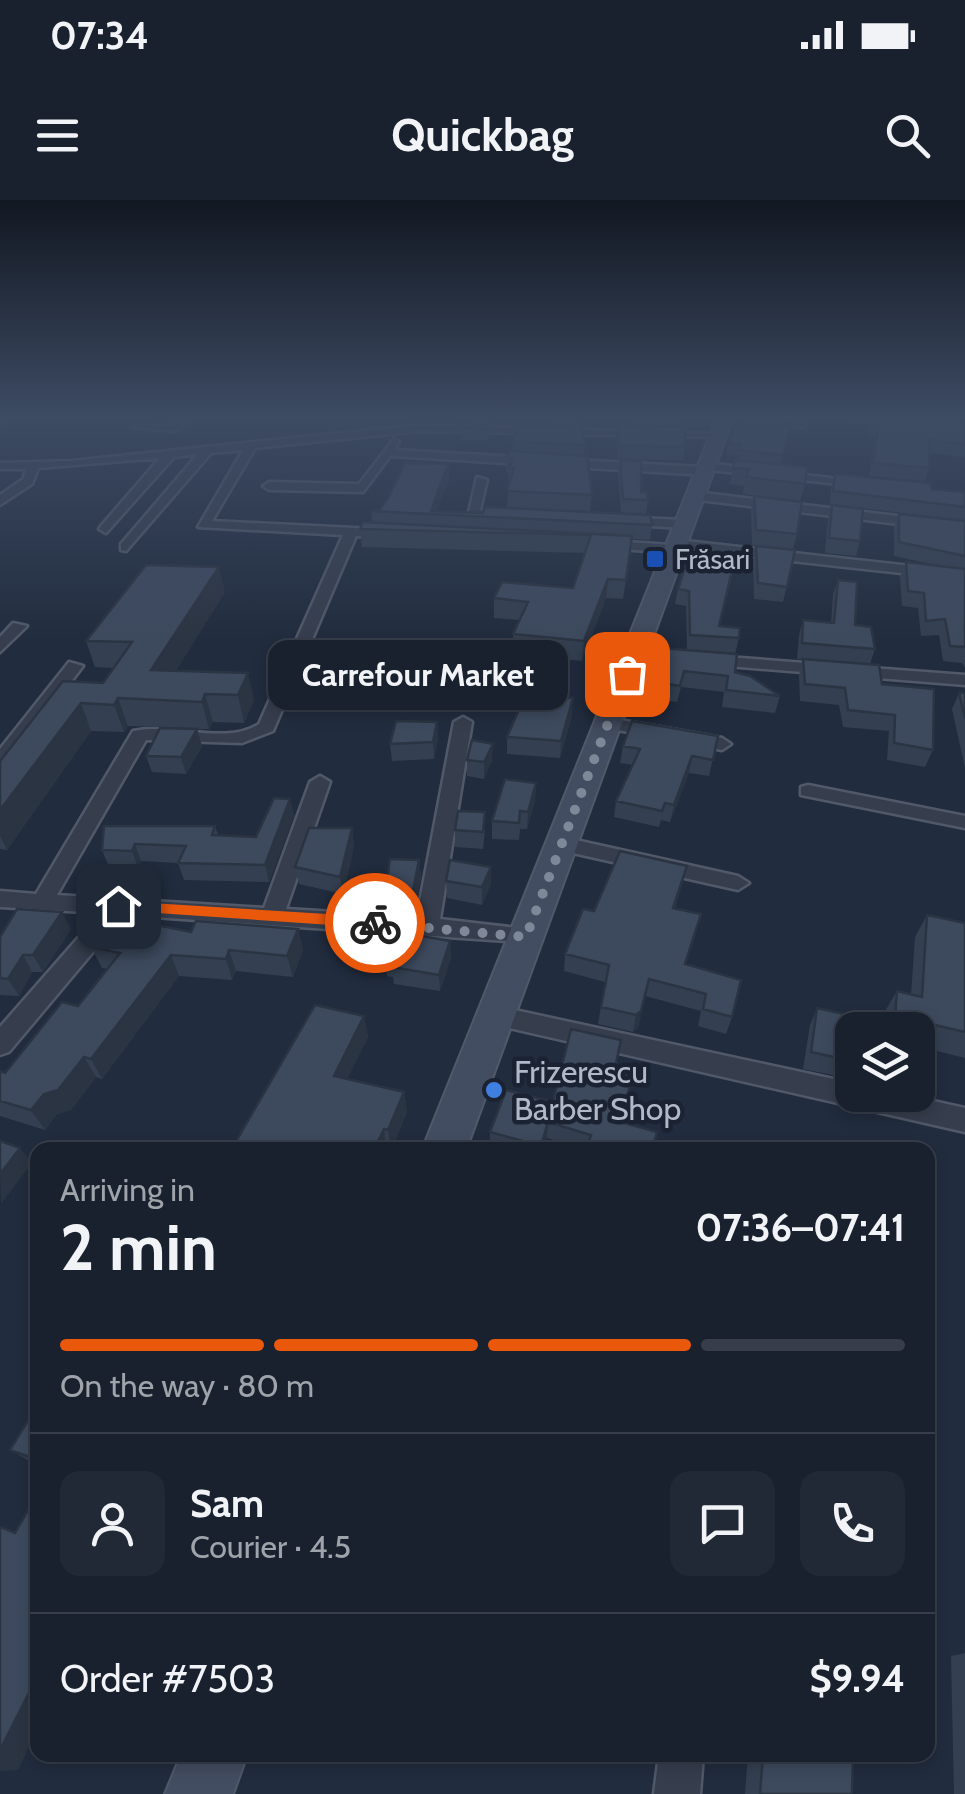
<!DOCTYPE html>
<meta charset="utf-8">
<style>
:root{--surface:#19212e;--page:#222936;--text:#f1f3f6;--muted:#9fa3aa;--line:#373e4a;--accent:#ea580c}
body{margin:0;font-family:Cabin,sans-serif;background:var(--page);color:var(--text);height:100vh;display:flex;flex-direction:column;font-size:38px;white-space:nowrap}
*{box-sizing:border-box;margin:0}
p{font-size:32px;color:var(--muted)}
.icon{flex:none;width:55px;height:55px;fill:none;stroke:currentColor;stroke-width:2;stroke-linecap:round;stroke-linejoin:round}
.map{position:relative;flex:1;overflow:hidden}
.details{position:absolute;left:30px;top:942px;width:905px;height:620px;display:flex;flex-direction:column;background:var(--surface);border-radius:20px;box-shadow:0 5px 15px #0003,0 0 0 2px var(--line)}
.details>*{flex:none}
.controls{position:absolute;left:835px;top:812px;display:grid;gap:20px}
.controls a{display:grid;place-items:center;width:100px;height:100px;border-radius:20px;background:var(--surface);box-shadow:0 5px 15px #0003,0 0 0 2px var(--line);font-size:50px}
.pin{position:absolute;display:grid;place-items:center;width:85px;height:85px;color:#fff;margin:-42px;border-radius:20px;box-shadow:0 5px 15px #0006}
.courier{position:absolute;display:grid;place-items:center;width:100px;height:100px;margin:-50px;border:8px solid #ea580c;border-radius:50%;background:#fff;color:#222;box-shadow:0 2px 12px #0007}
.bubble{position:absolute;height:70px;border-radius:20px;background:var(--surface);box-shadow:0 5px 15px #0003,0 0 0 2px var(--line);font-size:32px;font-weight:800;line-height:70px;text-align:center}
.headline em{font-style:normal;font-weight:800}
.headline div{display:flex;flex-direction:column-reverse}
.headline{display:flex;align-items:center;justify-content:space-between;height:170px;padding:0 30px}
h1{font-size:65px;font-weight:800;line-height:75px}
.bar{display:grid;grid-template-columns:repeat(4,1fr);gap:15px 10px;align-content:center;height:120px;padding:0 30px}
.bar i{height:12px;border-radius:8px;background:var(--line)}
.bar .selected{background:var(--accent)}
.bar p{grid-column:span 4}
.line{display:flex;align-items:center;gap:25px;padding:0 30px;border-top:2px solid var(--line)}
.line div{flex:1}
.round{display:grid;place-items:center;flex:none;width:105px;height:105px;border-radius:20px;background:var(--page)}
.status{display:flex;justify-content:space-between;align-items:center;height:70px;padding:0 50px;background:var(--surface);direction:ltr}
.status svg{height:28px;fill:currentColor}
header{display:flex;justify-content:space-between;align-items:center;height:130px;padding:0 30px;background:var(--surface);font-size:45px;font-weight:800}
.map>svg:first-child{display:block}
</style>
<div class="status"><b>07:34</b><svg viewBox="0 0 49 12"><path d="M0 12V9h3v3zM5 12V6h3v6zM10 12V3h3v9zM15 12V0h3v12zM26 1h20v11H26zM47 4h2v5h-2z"/></svg></div>
<header><svg class="icon" aria-label="menu" viewBox="0 0 24 24"><path d="M4 6h16M4 12h16M4 18h16"/></svg>Quickbag<svg class="icon" aria-label="search" viewBox="0 0 24 24"><circle cx="10" cy="10" r="6"/><path d="M15 15l6 6"/></svg></header>
<div class="map">
<svg width="965" height="1594" viewBox="0 0 965 1594">
<rect width="100%" height="100%" fill="#212c3e"/>
<g fill="none" stroke-linecap="round" stroke-linejoin="round">
<defs>
<path id="minor" d="M0 218H9L0 224Z
M180 218H192L175 231 131 227 172 225Z
M738 218H778L807 224 802 227Z
M851 218 965 225V231L856 221Z
M419 225 724 234 719 237 419 231 255 248 212 321 394 330 401 334 394 338 356 336 273 531 242 543 146 540 57 695 264 708 310 582 320 576 330 582 286 709 417 717 454 522 463 517 472 522 440 719 526 729 538 737 534 743 124 715 9 852 0 855V827L100 713 0 707V691L36 694 133 531C172 522 225 546 259 524L343 335 198 327 243 250 211 253 126 351 121 350V344L198 254 174 257 106 333 99 329 101 326 160 258 38 268 32 284 0 305V295L23 279 26 269H0V263L71 261Z
M394 239 399 242 394 250 702 267 707 263 872 283 866 287 710 270 705 275 390 256 363 292 269 290 263 286 269 282 359 284Z
M477 277 487 280 480 310 513 314V320L468 316Z
M695 292 965 324V332L691 299Z
M618 317 684 320 691 324 684 328 613 324Z
M598 340 671 345 677 340 965 372V380L682 349 675 353 593 347V341Z
M13 423 27 426 0 452V437Z
M634 450 965 475V485L628 458 626 455Z
M69 462 83 466 7 566 0 568V549Z
M608 518 722 538 731 544 722 550 602 527V519Z
M808 585 965 616V628L801 595V587Z
M562 637 738 676 749 683 738 690 555 649 551 644Z
M496 806 852 883V895H906L965 908V932L487 823 483 816 487 809Z
M659 1555H703L700 1594H654Z"/>
<path id="secondary" d="M717 218H733L466 950H422Z
M181 1555H247L233 1594H165Z"/>
</defs>
<use href="#minor" stroke="#515969" stroke-width="5"/>
<use href="#secondary" stroke="#515969" stroke-width="4"/>
<use href="#minor" fill="#363e4e" fill-rule="evenodd"/>
<use href="#secondary" fill="#434d61" fill-rule="evenodd"/>
</g>
<path fill="#344051" d="M463 218H496L494 223H463Z
M551 218H582L581 226 551 225Z
M633 218H680L678 227 685 247 683 260 617 259 616 239 617 226H634Z
M869 218H965V257L929 253V268L925 281 869 276 875 237 867 236V226Z
M489 224V236L487 241 461 240V227Z
M790 225 781 265 805 284 800 301 743 294 744 286 730 284 733 268 738 256 726 255 729 243Z
M513 241 585 245 584 256 592 295 590 312 507 308 509 273H506V257L513 252Z
M620 260 648 300 646 314 621 313 618 274Z
M448 264 449 279 437 311 652 325 650 340 632 339 623 399 606 398 582 461 513 454V434L519 420 494 418V398L573 388 585 353 362 347 360 329 372 323 371 311 380 309Z
M835 274 932 289 965 292V321L830 304 831 287Z
M754 296 797 334 793 349 752 345 751 310Z
M832 305 860 341 856 356 825 353 828 319Z
M899 314 965 321V468L962 463 943 461 939 435 921 436 918 408 902 406 900 377 906 362 940 366 894 356V327Z
M756 346 795 350 783 402 754 399 753 361Z
M690 353 719 426 739 438 735 454V472L780 496 775 513 722 507 724 492 681 487 677 502 646 498 649 481 687 450 686 406 675 404 678 389Z
M838 380 855 425 875 449 870 464 797 459 799 435 803 420 831 423 833 394Z
M225 392 176 470 254 500 244 523 213 522 209 529H197L202 546 186 574 152 572 146 556 187 528 128 526 124 532 91 531 7 650 0 649V561L103 483 114 468 95 467 86 441Z
M803 459 882 484 933 550 925 567 887 560 889 531 843 527 839 505 800 501 799 475Z
M564 481 562 497 572 515 560 558 507 554V537Z
M959 493H965V568L952 509Z
M437 522 438 539 434 559 392 561 390 544Z
M718 536 709 576 689 573 670 622 661 620 659 627 614 617 616 601 633 565 620 563 623 546Z
M467 560H492L484 579 467 576Z
M536 583 535 600 527 629H520L519 640 492 639V621Z
M290 599 294 616 269 682 184 680 178 663 141 661 138 668 109 667 102 650 215 626 218 635 256 637Z
M352 628 354 646 343 694 299 684 295 667Z
M455 630H485L483 649 455 647Z
M419 660 421 677 414 713 387 710 385 693Z
M687 666 675 708 701 714 686 764 732 817 726 834 698 826 701 811 645 796 638 828 633 832 598 824 605 782 564 771 565 754 594 711Z
M491 667V684L482 705 447 698 446 681Z
M927 715 965 723V858L933 850 921 868 918 867V830H852V879L803 869 810 825 817 808 884 823V813L897 791 911 795 915 737Z
M71 729 43 772H32L19 796 0 795V737Z
M298 729 303 750 293 777 236 771 232 780 179 776 102 879 96 877 71 910 57 914 45 930 0 916V871L5 873 78 806 108 769 102 768 91 747 123 734Z
M383 734 414 735 450 741 451 758 440 791 394 784 393 777 387 776 385 759 388 751H385Z
M364 816 368 837 347 879 404 892 407 912 391 950H231Z
M614 873 621 922 652 950H586L547 938 543 950H499L490 947V932Z
M38 1204V1266L10 1250Z
M965 1453V1594H954L951 1456Z
M748 1555H853L852 1594H745Z"/>
<path fill="#2b3442" d="M448 264 449 279 436 314 431 311Z
M219 367 225 392 160 497 151 470Z
M608 379 606 398 582 461 584 441Z
M248 473 254 500 244 523 238 495Z
M205 494 213 522 209 529 202 502Z
M118 498 128 526 124 532 114 505Z
M573 498 572 515 560 558 561 541Z
M81 503 91 531 7 650 0 636V610Z
M437 522 438 539 434 559 433 542Z
M197 529 202 546 186 574 181 557Z
M493 544 492 560 484 579V562Z
M692 556 689 573 670 622 674 605Z
M536 583 535 600 527 629 528 612Z
M290 599 294 616 269 682 265 665Z
M352 628 354 646 343 694 340 677Z
M135 644 141 661 138 668 132 651Z
M419 660 421 677 414 713 412 696Z
M491 667V684L482 705V687Z
M62 712 71 729 43 772 33 755Z
M298 729 303 750 293 777 287 756Z
M450 741 451 758 440 791 439 775Z
M229 750 236 771 232 780 226 759Z
M23 755 32 772 19 796 8 779Z
M171 755 179 776 102 879 91 859Z
M649 779 638 828 633 832 636 815Z
M364 816 368 837 339 896 334 876Z
M84 857 96 877 71 910 57 914 45 930 31 910 44 894Z
M404 892 407 912 391 950 388 930Z
M548 922 547 938 543 950H540Z
M384 929 386 950H374Z
M20 948 32 963 1 1004 0 974Z
M38 1475V1529L18 1570 0 1571V1550Z"/>
<path fill="#3d4a5e" stroke="#2b3442" stroke-width="2.5" d="M870 218H921L965 222V244L929 240V268L873 263 879 225 871 224Z
M461 223 489 224 487 229 461 227Z
M736 224 790 225 783 255 739 250 741 244 729 243Z
M519 225 583 226 585 245 513 241Z
M617 226 685 227V247L619 245Z
M509 251 587 256 592 295 507 291 514 268H509L512 258 506 257Z
M620 260 641 261V292H647L648 300 623 299Z
M735 260 807 267 805 284 746 277 749 269 733 268Z
M405 263 448 264 431 311 483 313 485 307 650 315 652 325 371 311 380 309 387 300Z
M835 274 930 283 932 289 965 292V307L833 291Z
M754 296 802 302 797 334 756 330Z
M832 305 863 309 860 341 829 338Z
M899 314 965 321V356L899 342Z
M363 322 632 336 626 380 608 379 584 441 513 434 528 402 494 398 502 382 573 388 591 335 360 329Z
M756 346 795 350 787 387 758 383Z
M690 353 735 358 719 426 740 428 739 438 690 435 689 391 678 389Z
M906 362 965 369V447L950 446 945 419 926 421 924 393 908 391Z
M146 365 219 367 151 470 248 473 238 495 205 494 202 502 118 498 114 505 81 503 0 610V561L63 481 103 483 132 442 86 441Z
M838 380 857 382 855 425 871 427 875 449 802 443 803 420 834 423Z
M660 448 737 454 735 472 750 476 780 496 726 490 728 476 684 471 680 486 649 481Z
M803 459 879 465 882 484 934 489 933 550 894 543 895 515 848 510 845 488 805 484Z
M533 477 564 481 557 497 573 498 561 541 507 537Z
M959 493H965V518Z
M396 521 437 522 433 542 390 544Z
M632 521 718 536 713 560 692 556 674 605 665 603 662 611 616 601 640 549 623 546Z
M160 528 197 529 181 557 146 556Z
M472 540 493 544 484 562 467 560Z
M505 579 536 583 528 612 520 611 519 623 492 621Z
M274 598 290 599 265 665 178 663 186 646 135 644 132 651 102 650 104 626H215L212 635 256 637Z
M458 611 485 612 483 632 455 630Z
M309 628H352L340 677 295 667Z
M620 651 687 666 673 708 701 714 685 764 741 780 732 817 703 809 706 794 649 779 641 811 636 815 601 807 609 765 565 754 583 709 594 711Z
M390 659 419 660 412 696 385 693Z
M450 660 491 667 482 687 446 681Z
M17 709 62 712 33 755H23L8 779 0 778V737Z
M927 715 965 723V832L935 825V847L918 842V830H894L897 791 922 797Z
M387 720 413 721 410 734 450 741 439 775 392 767 395 761 385 759 394 735 383 734Z
M196 721 298 729 287 756 229 750 226 759 171 755 91 859 84 857 58 890 44 894 31 910 0 901V871L5 873 62 802 78 806 120 753 91 747 105 730 123 734 143 722 191 732Z
M315 805 364 816 334 876 404 892 388 930 384 929 374 950H231Z
M817 808 887 824V830H852V861L811 852Z
M571 829 621 840 614 873 632 877 621 922 657 932 652 950H603L587 946 591 935 548 922 541 946 490 932 506 890 553 902Z
M0 941 20 948 0 974Z
M38 1204V1260L10 1250Z
M38 1293V1475L0 1550V1327L15 1333Z
M763 1555H853L852 1594H760Z"/>
<linearGradient id="sky" x2="0" y2="1"><stop stop-color="#121822"/><stop offset="0.49" stop-color="#3d4b63"/><stop offset="1" stop-color="#3d4b63" stop-opacity="0"/></linearGradient>
<rect width="965" height="442" fill="url(#sky)"/>
<path fill="#ea580c" d="M118 701 375 717 383 723 375 728 113 710 110 706Z"/>
<g fill="none" stroke-linecap="round" stroke-linejoin="round">
<path stroke="#7f8898" stroke-width="10" stroke-dasharray="0 18" d="M375 723 526 737 627 474"/>
</g>
<rect fill="#1a4fb4" stroke="#1b2333" stroke-width="4" x="645" y="349" width="20" height="20" rx="5"/>
<circle fill="#3f7fe0" stroke="#1b2333" stroke-width="4" cx="494" cy="890" r="10"/>
<g text-anchor="middle" stroke-width="9" stroke-linejoin="round" paint-order="stroke">
<g font-size="28" fill="#b1b9c9" stroke="#1b2333" text-anchor="start">
<text x="675" y="369">Frăsari</text>
</g>
<g font-size="32" fill="#b1b9c9" stroke="#1b2333" text-anchor="start">
<text x="514" y="883">Frizerescu<tspan x="514" dy="37">Barber Shop</tspan></text>
</g>
</g>
</svg>
<div class="controls">
<a><svg class="icon" aria-label="layers" viewBox="0 0 24 24"><path d="M12 4l9 5-9 5-9-5zM3 14l9 5 9-5"/></svg></a>
</div>
<div class="pin" style="left:627px;top:474px;background:#ea580c"><svg class="icon" aria-label="bag" viewBox="0 0 24 24"><path d="M5 8h14l-1 12H6zM9 8a3 3 0 0 1 6 0"/></svg></div>
<div class="pin" style="left:118px;top:706px;background:#1f2937"><svg class="icon" aria-label="home" viewBox="0 0 24 24"><path d="M3 11l9-7 9 7M6 9v11h12V9"/></svg></div>
<div class="courier" style="left:375px;top:723px"><svg class="icon" aria-label="bike" viewBox="0 0 24 24"><circle cx="6" cy="16" r="4"/><circle cx="18" cy="16" r="4"/><path d="M6 16l4-8h5l3 8M10 8l3 8H6M13 5h3"/></svg></div>
<div class="bubble" style="left:268px;top:440px;width:300px">Carrefour Market</div>
<section class="details">
<div class="headline"><div><h1>2 min</h1><p>Arriving in</p></div><em>07:36–07:41</em></div>
<div class="bar"><i class="selected"></i><i class="selected"></i><i class="selected"></i><i></i><p>On the way · 80 m</p></div>
<div class="line" style="height:180px"><a class="round"><svg class="icon" aria-label="person" viewBox="0 0 24 24"><circle cx="12" cy="8" r="4"/><path d="M4 21q1-7 8-7t8 7"/></svg></a><div><b>Sam</b><p>Courier · 4.5</p></div><a class="round"><svg class="icon" aria-label="chat" viewBox="0 0 24 24"><path d="M4 5h16v11H9l-5 4z"/></svg></a><a class="round"><svg class="icon" aria-label="phone" viewBox="0 0 24 24"><path d="M5 4h4l2 5-3 2q2 4 5 5l2-3 5 2v4C11 20 4 13 5 4z"/></svg></a></div>
<div class="line" style="height:130px"><div>Order #7503</div><b>$9.94</b></div>
</section>
</div>
